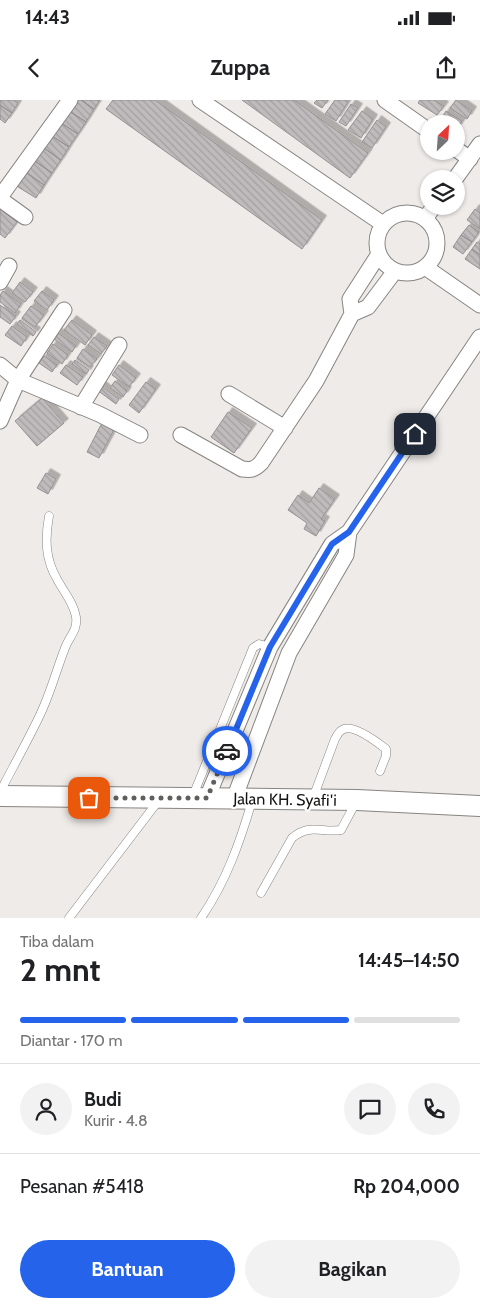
<!DOCTYPE html>
<html lang="id">
<meta charset="utf-8">
<style>
:root{--surface:#fff;--page:#f2f2f2;--text:#202124;--muted:#757577;--line:#e0e0e0;--accent:#2563eb}
body{margin:0;font-family:Cabin,sans-serif;background:var(--page);color:var(--text);height:100vh;display:flex;flex-direction:column;font-size:19px;white-space:nowrap}
*{box-sizing:border-box;margin:0}
p{font-size:16px;color:var(--muted)}
.icon{flex:none;width:28px;height:28px;fill:none;stroke:currentColor;stroke-width:2;stroke-linecap:round;stroke-linejoin:round}
.map{position:relative;height:818px;overflow:hidden}
.panel{display:flex;flex-direction:column;background:var(--surface);flex:1}
.panel>*{flex:none}
.needle{width:32px;rotate:25deg}
.fabs{position:absolute;left:420px;top:15px;display:grid;gap:10px}
.fabs a{display:grid;place-items:center;width:45px;height:45px;border-radius:50%;background:var(--surface);box-shadow:0 1px 4px #0004;font-size:25px}
.pin{position:absolute;display:grid;place-items:center;width:42px;height:42px;color:#fff;margin:-21px;border-radius:10px;box-shadow:0 2px 8px #0006}
.courier{position:absolute;display:grid;place-items:center;width:50px;height:50px;margin:-25px;border:4px solid #2563eb;border-radius:50%;background:#fff;color:#222;box-shadow:0 1px 6px #0007}
.overview em{font-style:normal;font-weight:700}
.overview div{display:flex;flex-direction:column-reverse}
.overview{display:flex;align-items:center;justify-content:space-between;height:85px;padding:0 20px}
h1{font-size:32px;font-weight:700;line-height:38px}
.bar{display:grid;grid-template-columns:repeat(4,1fr);gap:8px 5px;align-content:center;height:60px;padding:0 20px}
.bar i{height:6px;border-radius:4px;background:var(--line)}
.bar .on{background:var(--accent)}
.bar p{grid-column:span 4}
.line{display:flex;align-items:center;gap:12px;padding:0 20px;border-top:1px solid var(--line)}
.line div{flex:1}
.round{display:grid;place-items:center;flex:none;width:52px;height:52px;border-radius:26px;background:var(--page)}
.button{display:flex;gap:10px;margin-top:auto;padding:10px 20px}
.button a{flex:1;height:58px;border-radius:30px;background:var(--accent);color:#fff;font-size:20px;font-weight:700;line-height:58px;text-align:center}
.button a+a{background:var(--page);color:var(--text)}
.status{display:flex;justify-content:space-between;align-items:center;height:35px;padding:0 25px;background:var(--surface);direction:ltr}
.status svg{height:14px;fill:currentColor}
header{display:flex;justify-content:space-between;align-items:center;height:65px;padding:0 20px;background:var(--surface);font-size:22px;font-weight:700}
.map>svg:first-child{display:block}
</style>
<div class="status"><b>14:43</b><svg viewBox="0 0 49 12"><path d="M0 12V9h3v3zM5 12V6h3v6zM10 12V3h3v9zM15 12V0h3v12zM26 1h20v11H26zM47 4h2v5h-2z"/></svg></div>
<header><svg class="icon" aria-label="back" viewBox="0 0 24 24"><path d="M15 5l-7 7 7 7"/></svg>Zuppa<svg class="icon" aria-label="share" viewBox="0 0 24 24"><path d="M12 15V3M7 8l5-5 5 5M5 13v7h14v-7"/></svg></header>
<div class="map">
<svg width="480" height="818" viewBox="0 0 480 818">
<defs>
<pattern id="building-back-hatch" width="6" height="6" patternUnits="userSpaceOnUse" patternTransform="scale(1.25)"><rect width="6" height="6" fill="#bfbbbd"/><path d="M-1 5l2 2M0 0l6 6M5-1l2 2" fill="none" stroke="#a3a0a1"/></pattern>
<filter id="shadow"><feDropShadow dx="4.5" dy="-4.5" stdDeviation="0" flood-color="#0004"/></filter>
</defs>
<rect width="100%" height="100%" fill="#efebe8"/>
<path fill="url(#building-back-hatch)" stroke="#959193" filter="url(#shadow)" d="M0 0H13L18 3 12 13 0 5Z
M71 0H81L94 9 86 22 66 9Z
M81 0H100L94 9Z
M113 0H155L322 120 302 149 106 9Z
M242 0H294L368 53 350 78Z
M317 0H328L322 8 314 3Z
M335 0H345L348 2 336 21 325 14Z
M420 0H434L444 6 437 15 418 3Z
M456 0 472 11 467 19 450 8Z
M351 4 358 8 346 26 339 22Z
M0 5 12 13 5 23 0 19Z
M66 9 86 22 78 34 58 21Z
M362 11 373 19 361 38 348 30Z
M446 11 462 21 457 29 456 24H449L441 19Z
M377 20 386 27 372 48 362 42Z
M58 21 78 34 69 47 49 34Z
M49 34 69 47 61 60 41 46Z
M41 46 61 60 52 73 32 59Z
M32 59 52 73 44 85 24 71Z
M24 71 44 85 36 98 15 85Z
M0 109 17 122 5 138 0 134Z
M475 109 480 113V129L467 120Z
M469 125 479 132 472 142 461 135Z
M461 135 472 142 463 154 453 147Z
M477 142 480 144V155L472 149Z
M472 149 480 155V169L465 159Z
M20 182 33 192 25 202 12 193Z
M3 191 21 204 15 213 0 202V195Z
M42 191 54 200 47 210 34 201Z
M0 205 16 216 10 224 0 217Z
M31 206 44 215 35 227 22 218Z
M20 220 36 232 33 236 17 224Z
M72 220 92 235 85 245 64 230Z
M12 226 27 237 21 246 5 235Z
M58 233 76 246 72 252 54 239Z
M94 237 107 246 101 254 88 245Z
M53 244 68 255 62 264 47 253Z
M83 249 97 259 90 267 77 258Z
M44 256 57 265 52 272 39 263Z
M75 260 89 270 86 274 72 264Z
M66 265 83 277 77 285 60 273Z
M119 265 136 278 129 287 112 275Z
M115 281 127 291 123 297 110 288Z
M146 282 156 289 139 313 129 305Z
M100 285 119 299 116 304 97 290Z
M42 298 64 323 37 346 15 321Z
M228 312 252 328 234 353 211 337Z
M104 319 116 326 99 358 87 352Z
M46 373 56 379 48 394 37 388Z
M319 388 335 399 321 419 325 421 316 436 304 429 307 423 288 410 298 395 309 403Z"/>
<g fill="none" stroke-linecap="round" stroke-linejoin="round">
<defs>
<path id="lane" d="M0 692C13 667 27 642 39 617 50 595 56 571 65 548 69 537 78 530 76 517 74 503 63 491 57 479 45 459 45 438 49 416
M192 698 253 548 259 544 270 547
M313 698 335 639C337 636 338 632 342 630 352 623 377 642 386 649V656L380 671
M261 793 292 738C310 723 321 733 341 730L356 702
M69 818 159 700
M201 818C226 782 240 742 252 701"/>
<path id="street" d="M200 0 383 124
M385 0 429 31
M456 49 470 59
M455 79 480 44
M0 97 70 0
M0 99 25 117
M377 143a30 30 0 1 1 60 0a30 30 0 1 1-60 0Z
M425 119 434 106
M425 167 480 205
M0 182 9 166
M352 214 350 199 379 154
M0 265 18 280 99 314 140 335
M229 294 285 328
M81 307 119 245
M0 321 18 280 64 210
M181 335 242 369C251 370 254 370 261 363L316 281 352 214 368 207 395 171
M207 698 270 547 332 444 349 432 480 237
M234 699 289 553 346 455 349 432"/>
<path id="secondary" d="M0 696 357 700 480 706"/>
</defs>
<use href="#lane" stroke="#878481" stroke-width="9"/>
<use href="#street" stroke="#878481" stroke-width="17"/>
<use href="#secondary" stroke="#878481" stroke-width="22"/>
<use href="#lane" stroke="#fff" stroke-width="8"/>
<use href="#street" stroke="#fff" stroke-width="15"/>
<use href="#secondary" stroke="#fff" stroke-width="20"/>
</g>
<g fill="none" stroke-linecap="round" stroke-linejoin="round">
<path stroke="#615f5d" stroke-width="5" stroke-dasharray="0 9" d="M89 698H207L227 651"/>
<path stroke="#2563eb" stroke-width="6" d="M227 651 270 547 332 444 349 432 415 334"/>
</g>
<g text-anchor="middle" stroke-width="4.5" stroke-linejoin="round" paint-order="stroke">
<g font-size="16" fill="#151312" stroke="#fff">
<text transform="translate(285 699) rotate(1)" y="6">Jalan KH. Syafi'i</text>
</g>
</g>
</svg>
<div class="fabs">
<a><svg class="needle" viewBox="-14 -14 28 28"><path d="M0-13l5 13h-10z" fill="#e53935"/><path d="M0 13l5-13h-10z" fill="#757577"/></svg></a>
<a><svg class="icon" aria-label="layers" viewBox="0 0 24 24"><path d="M12 4l9 5-9 5-9-5zM3 14l9 5 9-5"/></svg></a>
</div>
<div class="pin" style="left:89px;top:698px;background:#ea580c"><svg class="icon" aria-label="bag" viewBox="0 0 24 24"><path d="M5 8h14l-1 12H6zM9 8a3 3 0 0 1 6 0"/></svg></div>
<div class="pin" style="left:415px;top:334px;background:#1f2937"><svg class="icon" aria-label="home" viewBox="0 0 24 24"><path d="M3 11l9-7 9 7M6 9v11h12V9"/></svg></div>
<div class="courier" style="left:227px;top:651px"><svg class="icon" aria-label="car" viewBox="0 0 24 24"><path d="M5 17H2v-5l4-1 3-4h7l3 4 3 1v5h-3M9 17h6M6 11h13"/><circle cx="7" cy="17" r="2"/><circle cx="17" cy="17" r="2"/></svg></div>
</div>
<section class="panel">
<div class="overview"><div><h1>2 mnt</h1><p>Tiba dalam</p></div><em>14:45–14:50</em></div>
<div class="bar"><i class="on"></i><i class="on"></i><i class="on"></i><i></i><p>Diantar · 170 m</p></div>
<div class="line" style="height:90px"><a class="round"><svg class="icon" aria-label="person" viewBox="0 0 24 24"><circle cx="12" cy="8" r="4"/><path d="M4 21q1-7 8-7t8 7"/></svg></a><div><b>Budi</b><p>Kurir · 4.8</p></div><a class="round"><svg class="icon" aria-label="chat" viewBox="0 0 24 24"><path d="M4 5h16v11H9l-5 4z"/></svg></a><a class="round"><svg class="icon" aria-label="phone" viewBox="0 0 24 24"><path d="M5 4h4l2 5-3 2q2 4 5 5l2-3 5 2v4C11 20 4 13 5 4z"/></svg></a></div>
<div class="line" style="height:65px"><div>Pesanan #5418</div><b>Rp 204,000</b></div>
<div class="button"><a>Bantuan</a><a>Bagikan</a></div>
</section>
